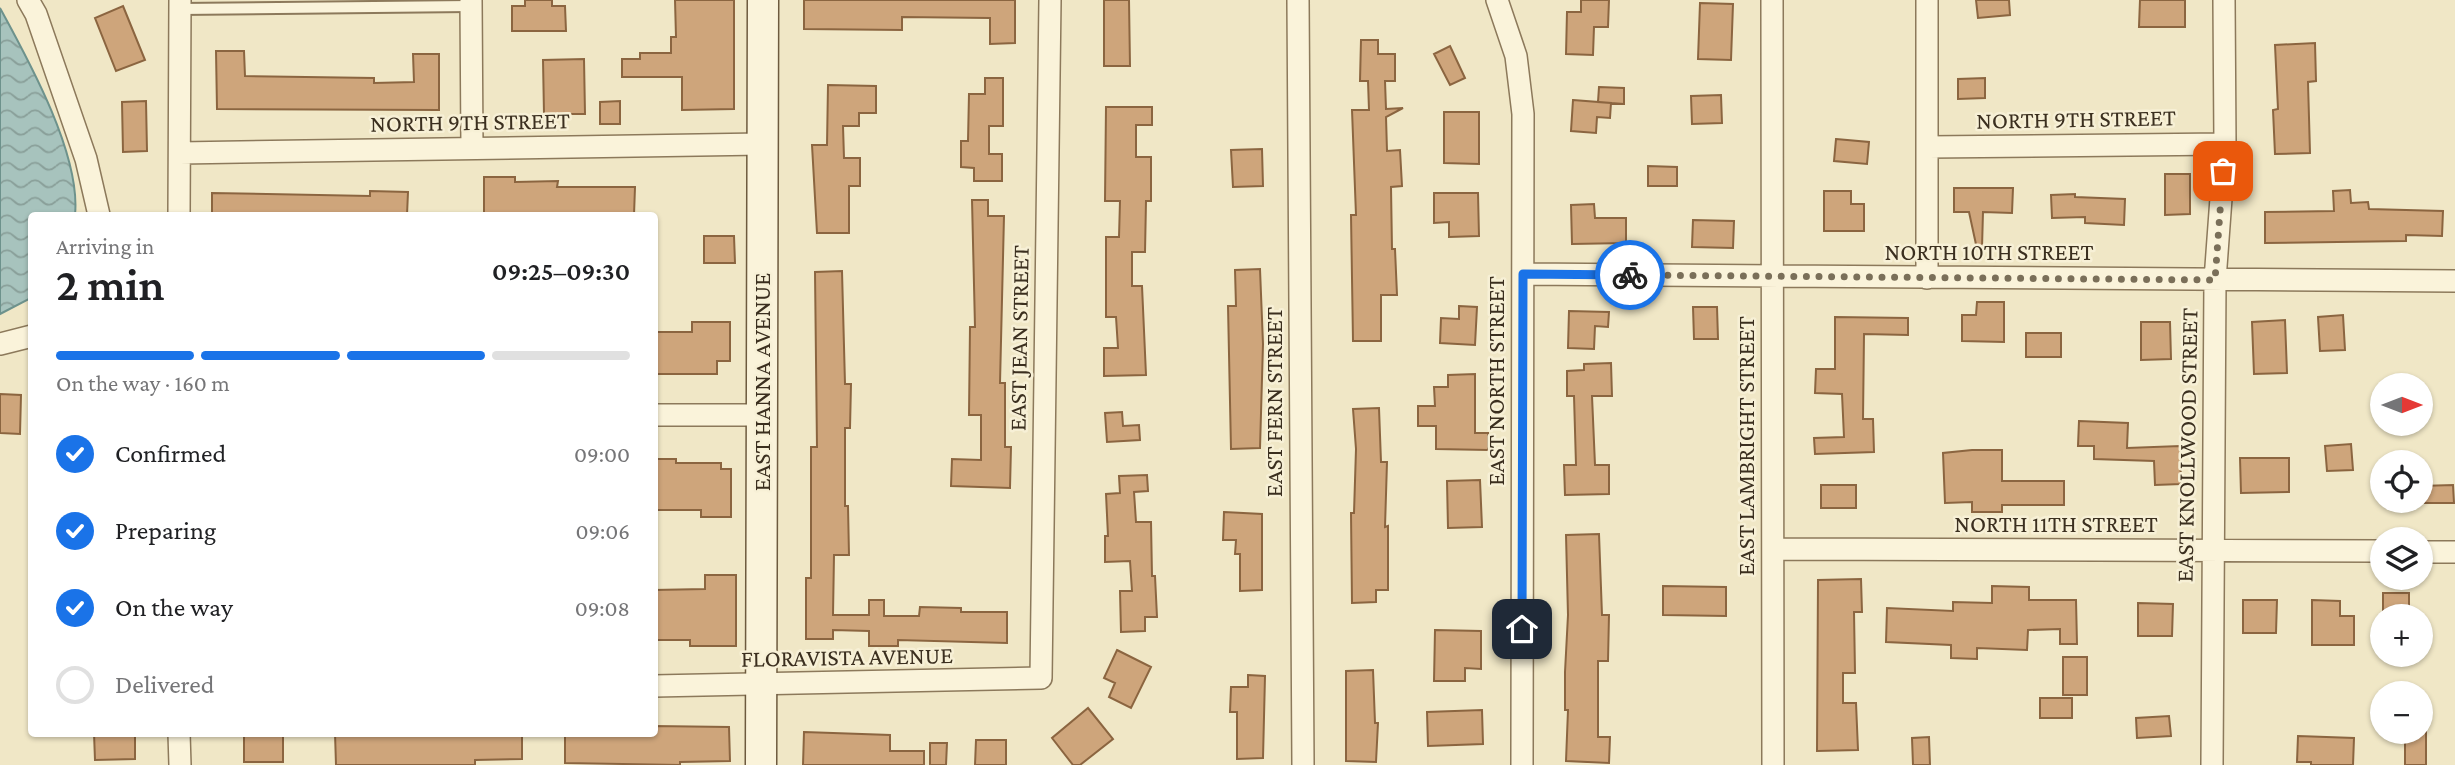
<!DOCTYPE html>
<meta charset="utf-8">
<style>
:root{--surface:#fff;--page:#f2f2f2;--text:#202124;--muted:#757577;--line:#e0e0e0;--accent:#1a73e8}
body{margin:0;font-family:"Crimson Pro",serif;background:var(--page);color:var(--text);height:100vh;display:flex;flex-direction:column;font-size:26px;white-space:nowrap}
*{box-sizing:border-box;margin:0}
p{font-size:23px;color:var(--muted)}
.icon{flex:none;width:38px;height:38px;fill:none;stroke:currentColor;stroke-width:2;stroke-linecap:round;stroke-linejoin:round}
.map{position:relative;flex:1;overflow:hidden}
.panel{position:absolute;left:28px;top:212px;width:630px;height:525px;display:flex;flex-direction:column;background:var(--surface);border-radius:7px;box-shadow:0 2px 5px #0004}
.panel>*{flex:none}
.needle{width:46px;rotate:90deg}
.buttons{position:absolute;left:2370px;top:373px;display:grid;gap:14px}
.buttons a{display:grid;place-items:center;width:63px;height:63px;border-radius:50%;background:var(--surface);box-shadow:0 2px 5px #0004;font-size:35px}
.pin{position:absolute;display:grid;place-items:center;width:60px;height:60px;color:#fff;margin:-30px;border-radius:14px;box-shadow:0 4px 10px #0006}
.courier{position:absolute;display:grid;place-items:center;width:70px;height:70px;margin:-35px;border:5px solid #1a73e8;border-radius:50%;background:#fff;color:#222;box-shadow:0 2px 9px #0007}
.summary em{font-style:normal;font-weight:600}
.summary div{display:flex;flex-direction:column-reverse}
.summary{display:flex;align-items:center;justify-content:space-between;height:119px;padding:0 28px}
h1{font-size:46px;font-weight:600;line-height:52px}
.bar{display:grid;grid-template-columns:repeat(4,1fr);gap:10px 7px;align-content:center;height:84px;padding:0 28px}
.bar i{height:9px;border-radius:5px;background:var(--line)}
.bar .active{background:var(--accent)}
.bar p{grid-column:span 4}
ol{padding:0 28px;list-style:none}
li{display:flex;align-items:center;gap:21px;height:77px}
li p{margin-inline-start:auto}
li .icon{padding:7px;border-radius:50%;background:var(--accent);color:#fff;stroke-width:4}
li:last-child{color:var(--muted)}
li i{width:38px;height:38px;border:4px solid var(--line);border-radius:50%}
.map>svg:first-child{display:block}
</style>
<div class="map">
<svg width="2455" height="765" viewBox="0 0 2455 765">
<defs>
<pattern id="water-waves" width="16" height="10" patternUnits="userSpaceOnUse" patternTransform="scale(1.75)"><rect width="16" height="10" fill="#a7c3bd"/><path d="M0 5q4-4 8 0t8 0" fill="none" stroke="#899f99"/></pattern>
</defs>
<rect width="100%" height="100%" fill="#f0e7c6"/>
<path fill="url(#water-waves)" stroke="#6d928c" stroke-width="2" d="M0 8C29 61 81 155 75 215H32L31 298 0 314Z"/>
<path fill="#cea57b" stroke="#8b6540" stroke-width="2" d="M525 0H552V6H565L566 31H512V6H525Z
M675 0H734V109L682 110V77H622V59H640V53H671V37H676Z
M804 0H1015V43L990 44V18L902 17V30L804 29Z
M1104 0H1129L1130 66H1104Z
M1581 0H1609L1608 27H1594L1593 55 1566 54 1567 12H1581Z
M1976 0H2009L2010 15 1978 18Z
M2140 0H2185V27H2139Z
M1700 3 1733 4 1731 60 1698 59Z
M123 6 145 60 116 71 95 18Z
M1361 40H1378V54H1395V81H1385L1386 109 1403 108 1386 117 1387 151 1400 150 1402 186 1391 187 1392 249H1395L1397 295H1381V341H1353L1351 215H1356L1352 110H1369L1368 81H1360Z
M2315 43 2316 81 2308 82 2310 153 2275 154 2273 110 2278 109 2275 45Z
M1450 46 1465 78 1450 85 1434 54Z
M216 51H244L245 76 374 78V83L414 82 413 54H439V110L217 109Z
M584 59 585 114H544L543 60Z
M985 78H1003V126H989V154H1002V181H974V168L961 167V141H968L969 94H985Z
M1985 78V98L1958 99V79Z
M828 85 876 86V113H859V126H843L844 158H860V186H849V233H817L812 145H827Z
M1599 87 1624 88V104L1598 102Z
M1721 95 1722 123 1692 124 1691 96Z
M1573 100 1611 103 1610 118 1597 117 1596 133 1571 131Z
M146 101 147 151 123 152 122 102Z
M620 101V124H600V102Z
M1106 107H1152V125H1136V157H1151V201H1146L1145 252H1132V286H1142L1146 375 1104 376V348H1118L1116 317H1106V237H1119L1120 201H1105Z
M1444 112H1479V164L1444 163Z
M1836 139 1869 142 1867 164 1834 161Z
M1262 149 1263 186 1233 187 1231 150Z
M1648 166 1677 167V186H1648Z
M2165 174H2190V214L2165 215Z
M484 177H515V182L558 181 557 187H635L634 215H484Z
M1954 188H2013L2012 213 1983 212 1982 248 1977 249 1969 212H1954Z
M2350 190 2351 203 2368 202 2369 209 2443 211 2442 236 2406 235V241L2265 243V212L2334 211 2333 191Z
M370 191 408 192 407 215H212V193L370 196Z
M1824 191H1851V204H1864V231H1824Z
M1434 193H1478L1479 236 1449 237V222L1434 223Z
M2075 194V197L2125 199 2124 225 2085 223V217L2052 218 2051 195Z
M972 200H988V216H1004L1000 383H1005V447H1011L1010 488 951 486 952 459 981 460V415H969L970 327H975Z
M1594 204 1595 218H1626V243L1572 244 1571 205Z
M1693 220 1734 221 1733 248 1692 247Z
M704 236H734L735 263H704Z
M1260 269 1263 344 1260 448 1231 449 1228 306H1236L1235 270Z
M842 271 845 384H851L850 428H845V506H848L849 555H834L833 615H869V600H884V616H919L920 607 961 608V612H1007V643L898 640V646H869V631L833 630V639H806V578H811V447H817L815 272Z
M1977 302H2004V342L1962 341V315H1976Z
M1459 306 1477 307 1475 345 1440 343 1441 318 1459 319Z
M1693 307H1717L1718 339H1694Z
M1569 311 1609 312 1608 327 1595 326 1594 349 1568 348Z
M2343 315 2345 350 2320 351 2318 317Z
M1835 317 1908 318V335L1864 334 1863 419H1873L1874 452 1815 454 1814 438 1844 437 1842 394 1815 393 1816 369H1835Z
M2285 320 2287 373 2254 374 2252 322Z
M692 322H730V361H717V374H654V332H692Z
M2141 322H2170L2171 359 2141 360Z
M2026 333H2061V357H2026Z
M1611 363 1612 396H1592L1595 465H1609V494L1565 495 1564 465H1576L1574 396H1567V371L1584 370V364Z
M1475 374V433H1488V450L1436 449V426H1418V406H1435L1434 387H1448V375Z
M0 394 21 395 20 434 0 433Z
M1379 408 1381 462H1387L1385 527 1388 526V590H1376V602L1352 603 1351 513H1354L1356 449 1353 409Z
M1122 412 1123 426 1139 425 1140 440 1107 442 1105 413Z
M2079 421 2128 423 2127 448 2180 446 2181 484 2155 485 2154 461 2094 459V446H2078Z
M2351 444 2353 470 2327 471 2325 446Z
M1972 450H2002V481H2064V505H2002V512H1972V502L1945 503 1943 453Z
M2240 458H2289V492L2241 493Z
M654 459H676V463H721V469H731V517H701V510H654Z
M1147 475 1148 491 1134 492 1136 522H1151L1152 576H1155L1157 617H1145V631L1121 632 1120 591H1132L1130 561 1105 562V536H1108L1106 494 1120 493 1119 476Z
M1480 480 1482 527 1448 528 1447 481Z
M1821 485H1856V508H1821Z
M2453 485 2454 503H2420V486Z
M1224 512 1262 514V590L1240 591V554H1235L1236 540H1223Z
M1599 534 1602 615H1609L1608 661H1598V737H1610L1609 763 1566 761 1568 710H1565V672L1568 615 1566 535Z
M705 575H736V646H690V640H654V590L705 589Z
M1861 579 1862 612H1854L1855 673H1843V703H1856L1858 750 1817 751 1818 580Z
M1663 586 1726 587V616L1663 615Z
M1992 586 2029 587V600H2076L2077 644H2060V629L2028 630 2027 650 1977 648V659L1951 658V645L1886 642 1887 608 1953 611V602L1992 603Z
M2383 593H2409V616H2383Z
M2243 600H2277L2276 633H2243Z
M2312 600 2340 601V616H2354V645H2312Z
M2138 603 2173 604 2172 636H2138Z
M1435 630 1481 631V669L1465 668V681H1434Z
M1117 650 1151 667 1131 708 1109 697 1115 683 1104 678Z
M2063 657H2087V695H2063Z
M1373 670 1375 723H1378L1376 762 1346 761V671Z
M1248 675 1265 676 1263 758 1237 759V712H1230L1231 687H1248Z
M2040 698H2072V718H2040Z
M1088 708 1113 739 1080 765H1073L1052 738Z
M1482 710 1483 744 1428 746 1427 712Z
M2169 716 2171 736 2137 738 2136 718Z
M654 726 729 727 730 761 680 762V765L565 763V733H654Z
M804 732 890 735V751H924V765H803Z
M2405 732H2426V765H2405Z
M94 733H135V759L95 760Z
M244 733H283V762H244Z
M335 733H420V736L522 733V759L475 760V765H336Z
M2298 736 2354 738 2353 765H2311V762H2297Z
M1929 737 1930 765H1913L1912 738Z
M976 740H1006V765H975Z
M930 743H947L946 765H930Z"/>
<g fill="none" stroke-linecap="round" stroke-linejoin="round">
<defs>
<path id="lane" d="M180 9 470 6"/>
<path id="street" d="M28 0 36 14 86 159 99 215
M471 0 472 148
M1298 0 1303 765
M1497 0 1516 56 1523 114 1522 765
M1772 0 1773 765
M1927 0V278
M1928 147 2225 144
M180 153 762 144
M179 215 180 0
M1523 274 2455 281
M0 344 32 336
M654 415H762
M1773 549 2382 551
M2420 552H2455
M654 686 1041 678 1050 0
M179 733 180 765
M2212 765 2215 280 2225 144 2224 0"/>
<path id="secondary" d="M761 765 763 0"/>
</defs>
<use href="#lane" stroke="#8c795b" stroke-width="14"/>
<use href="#street" stroke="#8c795b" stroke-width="24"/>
<use href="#secondary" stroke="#6d5a3e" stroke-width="33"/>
<use href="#lane" stroke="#faf3da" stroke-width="10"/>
<use href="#street" stroke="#faf3da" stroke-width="21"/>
<use href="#secondary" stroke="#faf3da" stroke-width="30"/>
</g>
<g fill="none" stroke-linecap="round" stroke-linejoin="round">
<path stroke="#7a6f59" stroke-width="7" stroke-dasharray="0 12.6" d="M1630 275 2215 280 2223 171"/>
<path stroke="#1a73e8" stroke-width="9" d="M1522 629 1523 274 1630 275"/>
</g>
<g text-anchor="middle" stroke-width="5" stroke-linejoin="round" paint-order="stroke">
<g font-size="24" fill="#3b2f1f" stroke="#f7f0d6">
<text transform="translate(2076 119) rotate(-1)" y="8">NORTH 9TH STREET</text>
<text transform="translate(470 122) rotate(-1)" y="8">NORTH 9TH STREET</text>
<text x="1989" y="260">NORTH 10TH STREET</text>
<text transform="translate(1019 338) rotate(-89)" y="8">EAST JEAN STREET</text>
<text transform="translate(1496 381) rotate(-90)" y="8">EAST NORTH STREET</text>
<text transform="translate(762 382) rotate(-90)" y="8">EAST HANNA AVENUE</text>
<text transform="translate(1274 402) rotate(-90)" y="8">EAST FERN STREET</text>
<text transform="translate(2187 445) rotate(-89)" y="8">EAST KNOLLWOOD STREET</text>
<text transform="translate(1746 446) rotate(-90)" y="8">EAST LAMBRIGHT STREET</text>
<text x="2056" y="532">NORTH 11TH STREET</text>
<text transform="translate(847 657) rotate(-1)" y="8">FLORAVISTA AVENUE</text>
</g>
</g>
</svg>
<div class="buttons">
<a><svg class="needle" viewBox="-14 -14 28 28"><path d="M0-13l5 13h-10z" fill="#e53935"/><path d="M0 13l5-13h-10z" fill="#757577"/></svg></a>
<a><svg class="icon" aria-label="locate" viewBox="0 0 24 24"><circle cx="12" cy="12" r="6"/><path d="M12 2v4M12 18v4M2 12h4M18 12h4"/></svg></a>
<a><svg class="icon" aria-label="layers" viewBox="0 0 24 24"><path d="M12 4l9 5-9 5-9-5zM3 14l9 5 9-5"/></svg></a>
<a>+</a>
<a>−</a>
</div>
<div class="pin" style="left:2223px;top:171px;background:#ea580c"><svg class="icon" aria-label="bag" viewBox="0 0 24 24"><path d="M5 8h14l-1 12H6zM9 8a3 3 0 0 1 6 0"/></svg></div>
<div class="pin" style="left:1522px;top:629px;background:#1f2937"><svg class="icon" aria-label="home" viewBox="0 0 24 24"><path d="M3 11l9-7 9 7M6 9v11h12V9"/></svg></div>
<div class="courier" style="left:1630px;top:275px"><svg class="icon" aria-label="bike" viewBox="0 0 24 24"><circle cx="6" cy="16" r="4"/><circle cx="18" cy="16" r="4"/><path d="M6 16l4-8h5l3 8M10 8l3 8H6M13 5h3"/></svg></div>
<section class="panel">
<div class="summary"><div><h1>2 min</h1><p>Arriving in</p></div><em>09:25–09:30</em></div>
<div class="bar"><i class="active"></i><i class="active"></i><i class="active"></i><i></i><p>On the way · 160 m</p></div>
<ol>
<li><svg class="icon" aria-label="check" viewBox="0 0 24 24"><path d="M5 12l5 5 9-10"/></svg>Confirmed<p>09:00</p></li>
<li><svg class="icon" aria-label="check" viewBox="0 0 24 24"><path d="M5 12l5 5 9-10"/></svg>Preparing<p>09:06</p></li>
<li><svg class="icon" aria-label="check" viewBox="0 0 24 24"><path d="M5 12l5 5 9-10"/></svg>On the way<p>09:08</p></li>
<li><i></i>Delivered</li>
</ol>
</section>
</div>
